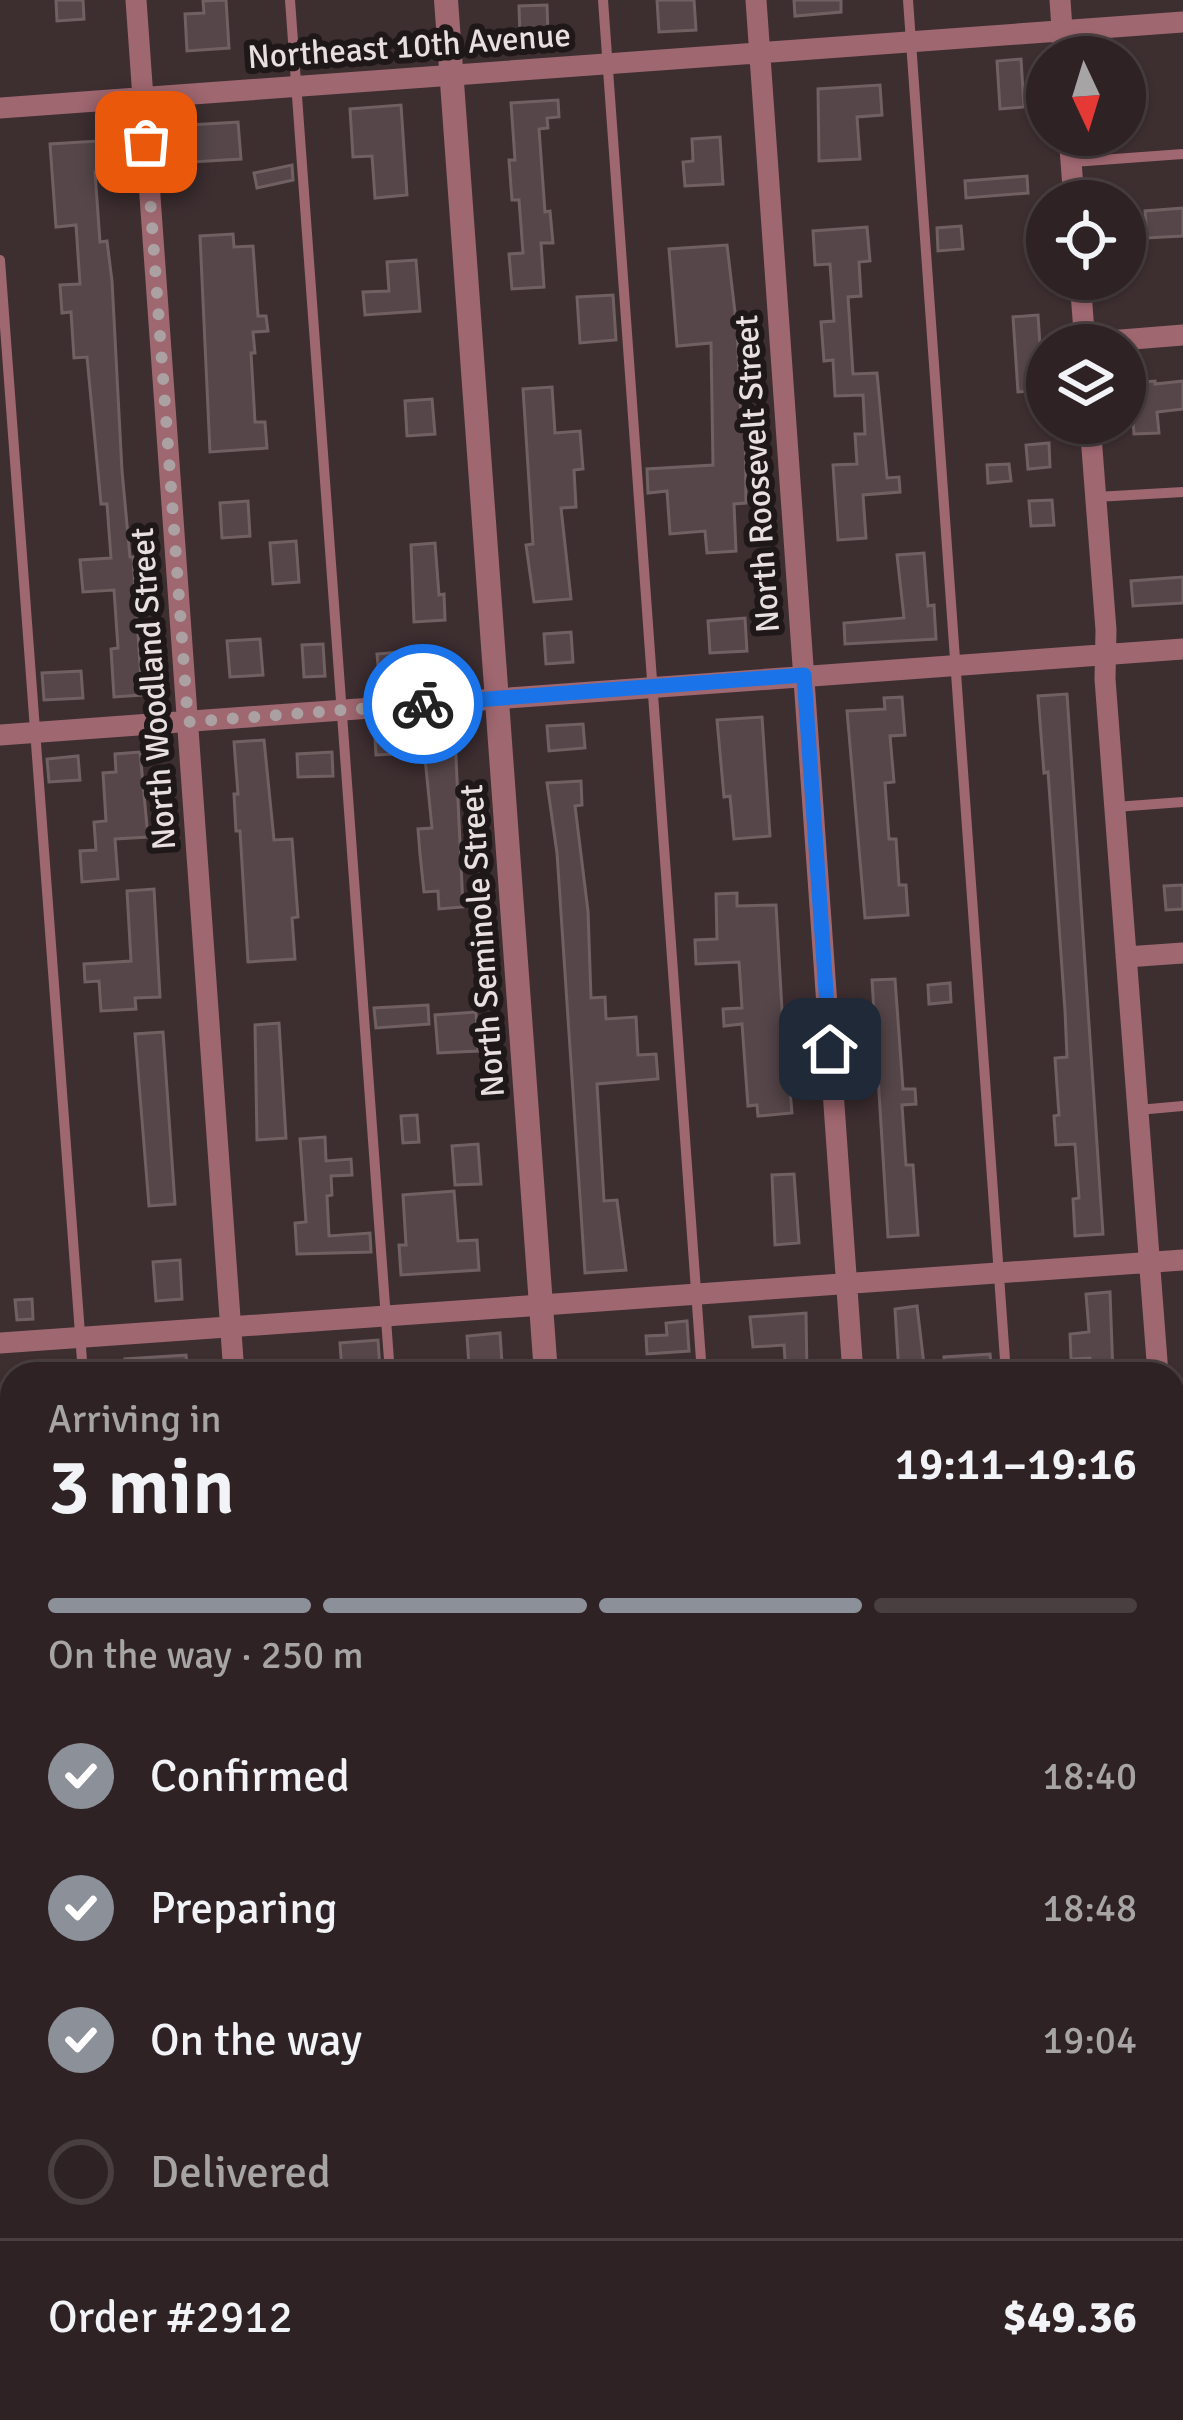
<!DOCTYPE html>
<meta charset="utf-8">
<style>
:root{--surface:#2e2224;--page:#362a2c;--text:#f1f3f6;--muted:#a7a4a6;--line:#493f41;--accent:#8c9099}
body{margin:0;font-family:Signika,sans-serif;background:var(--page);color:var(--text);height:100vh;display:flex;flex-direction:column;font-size:45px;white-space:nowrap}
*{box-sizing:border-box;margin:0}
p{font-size:39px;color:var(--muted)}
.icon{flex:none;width:66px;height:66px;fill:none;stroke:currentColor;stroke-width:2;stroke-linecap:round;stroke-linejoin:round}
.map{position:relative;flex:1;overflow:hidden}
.details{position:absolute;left:0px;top:1362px;width:1185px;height:1059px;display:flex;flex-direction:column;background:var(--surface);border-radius:36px 36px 0 0;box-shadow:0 3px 9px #0004,0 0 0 3px var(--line)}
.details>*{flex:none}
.needle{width:78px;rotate:176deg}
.tools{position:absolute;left:1026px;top:36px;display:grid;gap:24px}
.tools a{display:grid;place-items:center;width:120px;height:120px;border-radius:50%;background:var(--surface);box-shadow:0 3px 9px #0004,0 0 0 3px var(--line);font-size:60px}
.pin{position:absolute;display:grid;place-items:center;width:102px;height:102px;color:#fff;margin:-51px;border-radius:24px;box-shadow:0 6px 18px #0006}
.courier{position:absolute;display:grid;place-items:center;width:120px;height:120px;margin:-60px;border:9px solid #1a73e8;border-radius:50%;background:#fff;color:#222;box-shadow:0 3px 15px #0007}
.head em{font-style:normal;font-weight:600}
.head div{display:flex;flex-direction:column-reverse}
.head{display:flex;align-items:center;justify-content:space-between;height:204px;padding:0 48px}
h1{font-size:78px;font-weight:600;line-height:90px}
.bar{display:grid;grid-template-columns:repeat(4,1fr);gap:18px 12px;align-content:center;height:144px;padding:0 48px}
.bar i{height:15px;border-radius:9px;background:var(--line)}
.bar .current{background:var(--accent)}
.bar p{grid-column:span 4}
.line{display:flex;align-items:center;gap:30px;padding:0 48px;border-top:3px solid var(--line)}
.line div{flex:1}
ol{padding:0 48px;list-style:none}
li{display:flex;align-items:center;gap:36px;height:132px}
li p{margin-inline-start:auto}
li .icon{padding:12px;border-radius:50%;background:var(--accent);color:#fff;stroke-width:4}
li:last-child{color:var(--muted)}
li i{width:66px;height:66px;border:6px solid var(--line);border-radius:50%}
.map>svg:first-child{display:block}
</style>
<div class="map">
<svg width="1183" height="2420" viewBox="0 0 1183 2420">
<rect width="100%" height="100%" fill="#3d2e30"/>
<path fill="#564649" stroke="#706062" stroke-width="3" d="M56 0H83L84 19 57 21Z
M226 0 229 48 187 51 185 14 204 13 203 1Z
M657 0H694L696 30 659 32Z
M794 0H841V12L795 16Z
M547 5 548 34 520 36 519 6Z
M1021 59 1024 107 1000 109 997 61Z
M880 85 882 115 857 117 860 159 819 161 818 89Z
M558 100 559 117 547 118 548 128 539 129 545 212 550 211 553 243H541L544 287 512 289 509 254 523 253 519 200H512L509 160H515L511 103Z
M401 105 407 195 375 198 372 156 353 157 350 109Z
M238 122 241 159 192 162 190 125Z
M720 137 723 184 685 186 683 162 693 161 692 139Z
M98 141 100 172H95L100 242 107 241 112 281 122 471 130 557H133L142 695 114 697 111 649 118 648 114 590 83 592 80 560 111 558 107 504H101L87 357 74 358 71 312 62 313 60 285 80 284 76 225 56 227 50 144Z
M292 165 293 180 257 188 254 173Z
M1027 176 1028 193 966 198 965 181Z
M1183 208V236L1147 238 1145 211Z
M961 226 963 249 938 251 937 228Z
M867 227 870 261 859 262 861 296 848 297 853 374 877 373 887 478 899 477 900 492 863 495 866 538 838 540 833 465 857 464 855 434H865L863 395 835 396 833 360 824 361 821 322 834 321 830 264 815 265 813 231Z
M233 234 234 247 253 246 258 316H266L268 331 253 332 255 353H251L255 422H265L267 448 210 452 200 236Z
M727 245 737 329 741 420H745L746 503 734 504 736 551 707 553 705 531 670 534 667 491 648 493 647 469 713 465 711 343 677 346 669 249Z
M416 260 420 311 365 315 363 292 389 291 387 262Z
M613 295 616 340 580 343 577 297Z
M1038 315 1043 390 1018 392 1013 317Z
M1155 381V384L1183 381V409L1157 412 1159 433 1134 434 1130 383Z
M552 387 555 433 580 431 583 469 574 470 576 507 561 508 571 599 534 602 526 545 533 544 523 389Z
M432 399 435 434 407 436 405 401Z
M1049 443 1050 467 1028 469 1026 445Z
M1009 464 1011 481 988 483 987 465Z
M1052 500 1054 525 1031 526 1029 501Z
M248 501 250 536 222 538 220 503Z
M296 541 299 582 273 584 270 543Z
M435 543 439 595 444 594 445 620 414 622 411 545Z
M924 553 928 606 934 605 936 639 845 644 844 623 904 618 897 555Z
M1183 577V603L1133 606 1131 581Z
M745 618 747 651 710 653 708 621Z
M571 632 573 662 546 664 544 634Z
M260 639 263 675 230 677 227 641Z
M323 644 325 676 304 677 302 645Z
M412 651 414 674 379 676 377 654Z
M81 671 83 698 44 700 42 673Z
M1067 694 1103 1234 1075 1236 1073 1199 1079 1198 1075 1144 1056 1145 1054 1116 1059 1115 1055 1058 1067 1057 1065 1011 1048 772 1044 773 1038 696Z
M902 697 905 735 890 736 894 782 885 783 889 839H896L899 885H906L908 915 865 918 847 711 885 709 884 698Z
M762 717 770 836 734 839 730 796 724 797 717 720Z
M583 724 585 748 549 751 547 726Z
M455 736 463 907 439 909 438 891 424 892 420 854 418 829 432 828 423 738Z
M392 737 393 754 376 755 375 738Z
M264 740 274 840 292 839 298 917 292 918 295 959 248 962 240 831H236L234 794H238L234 742Z
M140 752 148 837 115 839 118 879 82 882 80 851 96 850 94 822 106 821 103 773 116 772 115 754Z
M332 752 333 776 298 777 297 754Z
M78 756 80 780 49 782 47 759Z
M581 781 582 805 575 806 588 911 591 998 605 997 606 1019 636 1017 638 1055 656 1054 658 1079 597 1084 604 1201 617 1200 626 1270 585 1273 557 853 547 783Z
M1183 885V909L1166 910 1164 886Z
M154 889 160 997 135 998 136 1009 101 1011 99 981 85 982 84 964 131 961 127 891Z
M737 893V906L776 905 786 1080 789 1079 792 1113 758 1116 757 1105 748 1106 742 1024 724 1026 723 1009 742 1008 739 962 696 964 695 940 717 939 716 894Z
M895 979 903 1089H915L916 1104 902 1105 906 1165H913L918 1235 888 1237 872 980Z
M950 983 951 1002 929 1004 928 985Z
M428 1005 429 1024 376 1028 374 1008Z
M476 1012 478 1051 438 1053 435 1015Z
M279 1023 286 1138 257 1140 255 1025Z
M163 1032 175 1204 149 1206 135 1034Z
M417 1115 419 1142 403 1143 401 1116Z
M325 1137 326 1161 351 1159 352 1175 331 1176 332 1195 327 1196 329 1236 370 1233 371 1252 297 1254 295 1223 306 1222 300 1139Z
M478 1144 481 1184 455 1185 452 1146Z
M794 1174 799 1243 775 1245 772 1175Z
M454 1191 458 1241 477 1240 479 1270 401 1275 399 1245H406L403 1195Z
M180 1260 182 1299 156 1301 153 1262Z
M1110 1292 1113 1374H1091L1090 1358 1071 1359 1070 1334 1089 1332 1086 1294Z
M32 1299 33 1319 17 1320 15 1300Z
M917 1306 925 1373 899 1374 895 1309Z
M806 1313 807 1374H786L784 1345 753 1347 750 1317Z
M687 1321 689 1351 647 1354 646 1336 667 1335 666 1323Z
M500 1333 502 1363 469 1366 467 1336Z
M378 1340 380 1369 342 1372 340 1343Z
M990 1354 992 1374H945L944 1357Z
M186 1355 188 1374H126L125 1359Z"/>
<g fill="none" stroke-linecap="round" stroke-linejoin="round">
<path stroke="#9f6770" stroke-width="10" d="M290 0 390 1374
M603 0 702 1374
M908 0 1006 1374
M1073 162 1183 154
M0 260 83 1374
M1096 497 1183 492
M1115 807 1183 802
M1138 1110 1183 1106
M154 2409 155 2420
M462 2409 463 2420
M777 2409 778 2420
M1080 2409 1081 2420"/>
<path stroke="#9f6770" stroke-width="21" d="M136 0 234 1374
M756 0 853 1374
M1060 0 1064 57
M0 108 1183 22
M1069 135 1074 201
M1080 279 1085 345
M1084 343 1183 335
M1090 423 1106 630 1105 679 1158 1374
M0 735 1183 649
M1126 957 1183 953
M0 1343 1183 1260
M1173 1583 1183 1720
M0 2393 2 2420
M308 2409 309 2420
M929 2409 930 2420"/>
<path stroke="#9f6770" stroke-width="24" d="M446 0 546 1374
M1173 1803 1183 1802
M0 1889 12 1888
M620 2409 621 2420"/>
</g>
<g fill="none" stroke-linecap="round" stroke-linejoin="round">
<path stroke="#aca1a2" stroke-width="12" stroke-dasharray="0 21.6" d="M146 142 188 722 423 704"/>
<path stroke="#1a73e8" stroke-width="15" d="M423 704 804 675 830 1049"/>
</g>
<g text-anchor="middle" stroke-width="12" stroke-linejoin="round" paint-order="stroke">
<g font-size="33" fill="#e8dfe0" stroke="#1f1819">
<text transform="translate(409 45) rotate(-4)" y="12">Northeast 10th Avenue</text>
<text transform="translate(756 474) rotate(-94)" y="12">North Roosevelt Street</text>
<text transform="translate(152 689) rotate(-94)" y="12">North Woodland Street</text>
<text transform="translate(481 941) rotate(-94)" y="12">North Seminole Street</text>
</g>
</g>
</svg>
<div class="tools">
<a><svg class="needle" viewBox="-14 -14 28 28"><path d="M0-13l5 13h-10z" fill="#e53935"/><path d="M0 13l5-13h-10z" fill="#a7a4a6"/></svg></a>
<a><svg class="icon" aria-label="locate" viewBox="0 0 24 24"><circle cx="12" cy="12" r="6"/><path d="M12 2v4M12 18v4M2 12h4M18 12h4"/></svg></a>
<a><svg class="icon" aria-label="layers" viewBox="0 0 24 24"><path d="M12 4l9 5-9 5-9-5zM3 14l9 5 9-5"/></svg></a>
</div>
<div class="pin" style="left:146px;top:142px;background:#ea580c"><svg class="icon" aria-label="bag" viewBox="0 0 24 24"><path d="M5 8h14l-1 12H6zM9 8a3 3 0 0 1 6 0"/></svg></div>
<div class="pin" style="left:830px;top:1049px;background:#1f2937"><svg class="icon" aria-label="home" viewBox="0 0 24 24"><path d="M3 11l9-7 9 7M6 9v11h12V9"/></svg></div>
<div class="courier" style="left:423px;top:704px"><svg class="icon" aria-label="bike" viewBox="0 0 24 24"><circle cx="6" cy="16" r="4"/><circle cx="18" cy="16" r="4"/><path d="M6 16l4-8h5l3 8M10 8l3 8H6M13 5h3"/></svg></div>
<section class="details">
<div class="head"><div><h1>3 min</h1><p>Arriving in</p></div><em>19:11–19:16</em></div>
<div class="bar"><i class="current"></i><i class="current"></i><i class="current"></i><i></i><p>On the way · 250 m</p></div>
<ol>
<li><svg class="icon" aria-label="check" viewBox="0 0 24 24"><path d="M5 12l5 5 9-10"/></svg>Confirmed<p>18:40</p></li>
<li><svg class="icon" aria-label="check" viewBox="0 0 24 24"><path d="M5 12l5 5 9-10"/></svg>Preparing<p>18:48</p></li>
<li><svg class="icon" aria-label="check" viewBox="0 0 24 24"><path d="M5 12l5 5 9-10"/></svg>On the way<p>19:04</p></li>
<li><i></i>Delivered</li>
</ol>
<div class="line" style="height:156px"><div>Order #2912</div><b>$49.36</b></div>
</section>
</div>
